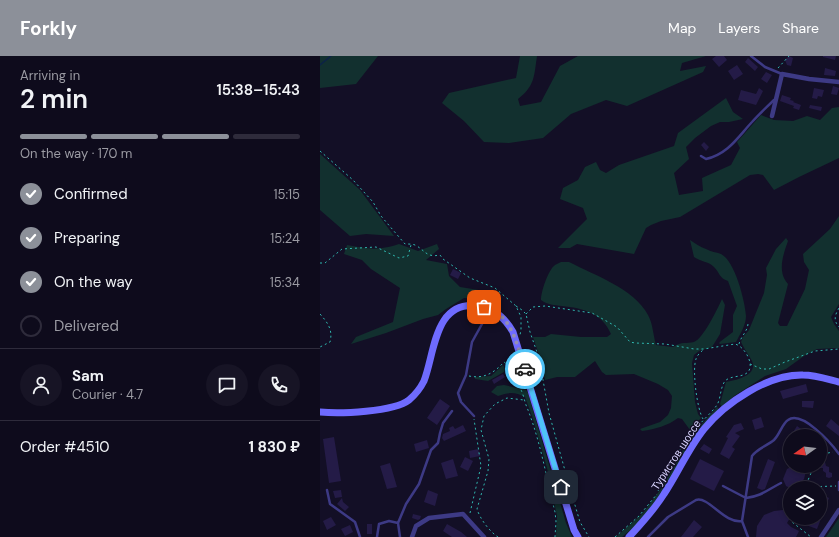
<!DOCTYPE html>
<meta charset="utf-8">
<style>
:root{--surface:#0e0b1c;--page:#171425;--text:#f1f3f6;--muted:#9b9ba3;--line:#2e2b3b;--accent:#8c9099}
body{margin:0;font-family:"DM Sans",sans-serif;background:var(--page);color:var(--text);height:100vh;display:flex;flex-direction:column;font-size:15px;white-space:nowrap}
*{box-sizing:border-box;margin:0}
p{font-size:13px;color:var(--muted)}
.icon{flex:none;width:22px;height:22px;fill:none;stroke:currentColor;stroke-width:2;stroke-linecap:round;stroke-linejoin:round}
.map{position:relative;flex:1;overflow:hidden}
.details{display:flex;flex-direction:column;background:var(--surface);width:320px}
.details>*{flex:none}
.needle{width:26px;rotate:256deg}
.controls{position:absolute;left:463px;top:373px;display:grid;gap:8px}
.controls a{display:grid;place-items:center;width:44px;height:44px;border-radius:50%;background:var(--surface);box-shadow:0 2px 6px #0003,0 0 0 1px var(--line);font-size:20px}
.pin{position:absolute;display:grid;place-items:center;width:34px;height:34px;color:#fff;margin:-17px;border-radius:8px;box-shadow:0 2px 6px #0006}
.courier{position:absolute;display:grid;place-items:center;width:40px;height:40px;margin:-20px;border:3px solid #4fc3f7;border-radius:50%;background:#fff;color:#222;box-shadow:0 1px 5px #0007}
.head em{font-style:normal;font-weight:600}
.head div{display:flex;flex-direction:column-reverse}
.head{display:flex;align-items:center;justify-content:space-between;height:68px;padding:0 20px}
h1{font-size:26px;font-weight:600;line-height:30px}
.bar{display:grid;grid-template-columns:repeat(4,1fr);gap:6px 4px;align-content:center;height:48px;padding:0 20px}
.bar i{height:5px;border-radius:3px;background:var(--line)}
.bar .selected{background:var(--accent)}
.bar p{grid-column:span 4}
.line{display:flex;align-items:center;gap:10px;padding:0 20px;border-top:1px solid var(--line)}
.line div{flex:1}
.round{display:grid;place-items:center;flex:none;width:42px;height:42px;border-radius:21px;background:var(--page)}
ol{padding:0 20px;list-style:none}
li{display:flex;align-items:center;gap:12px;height:44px}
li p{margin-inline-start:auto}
li .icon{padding:4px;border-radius:50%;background:var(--accent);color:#fff;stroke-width:4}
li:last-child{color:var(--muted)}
li i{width:22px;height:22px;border:2px solid var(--line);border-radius:50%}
header{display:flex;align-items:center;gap:24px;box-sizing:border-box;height:56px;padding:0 20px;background:var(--accent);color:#fff}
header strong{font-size:19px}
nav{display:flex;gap:22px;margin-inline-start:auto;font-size:14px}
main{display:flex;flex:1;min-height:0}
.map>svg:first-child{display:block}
</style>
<header>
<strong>Forkly</strong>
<nav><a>Map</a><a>Layers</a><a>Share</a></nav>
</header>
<main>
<section class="details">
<div class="head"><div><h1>2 min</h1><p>Arriving in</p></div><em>15:38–15:43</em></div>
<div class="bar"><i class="selected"></i><i class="selected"></i><i class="selected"></i><i></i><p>On the way · 170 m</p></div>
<ol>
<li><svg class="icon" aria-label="check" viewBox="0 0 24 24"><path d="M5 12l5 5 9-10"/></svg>Confirmed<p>15:15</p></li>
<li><svg class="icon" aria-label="check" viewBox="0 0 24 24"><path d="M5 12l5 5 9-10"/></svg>Preparing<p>15:24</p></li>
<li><svg class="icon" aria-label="check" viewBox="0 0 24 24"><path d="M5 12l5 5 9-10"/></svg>On the way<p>15:34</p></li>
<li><i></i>Delivered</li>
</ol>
<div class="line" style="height:72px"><a class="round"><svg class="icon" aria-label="person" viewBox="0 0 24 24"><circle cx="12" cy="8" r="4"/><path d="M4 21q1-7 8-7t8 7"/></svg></a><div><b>Sam</b><p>Courier · 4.7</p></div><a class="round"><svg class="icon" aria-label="chat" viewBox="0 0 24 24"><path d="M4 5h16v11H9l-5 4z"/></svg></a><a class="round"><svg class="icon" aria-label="phone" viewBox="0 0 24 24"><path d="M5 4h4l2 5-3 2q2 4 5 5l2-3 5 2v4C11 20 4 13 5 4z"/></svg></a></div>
<div class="line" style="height:52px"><div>Order #4510</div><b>1 830 ₽</b></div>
</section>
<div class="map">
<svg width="519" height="481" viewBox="0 0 519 481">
<rect width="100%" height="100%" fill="#130f26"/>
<path fill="#12302f" d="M0 0H58L36 28 0 32Z
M200 0H217C214 20 215 30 198 43L200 50 221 46 240 10 258 0H386L362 7 360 15 386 10 383 16 307 50 286 44 251 58 223 82 189 87 164 86 144 65 122 47 129 37 196 22Z
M406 42 413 56 423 63 409 66H400L391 70 375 82 366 91 369 103 354 117 359 139 383 135 382 122 411 109 420 92 417 86 441 59 454 64 473 65 487 60 500 64 512 52 519 51V102L479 121 454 134 443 119 438 118 430 119 360 161 341 165 331 169 326 172 314 198 257 188 250 192H238L267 163 263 152 240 143 243 132 258 124 265 111 276 106 280 114 286 117 299 109 354 90 358 77Z
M0 98 40 134 74 180 46 178 30 180 0 154Z
M519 160V248L511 261 514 268 519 275V292L497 293 484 300 466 313 445 320 414 340 402 351 400 348 406 326C416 324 438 320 432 305 429 299 424 293 421 286L423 281 429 274 444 237 447 219 446 212 456 193 466 182 468 185C463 199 457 216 468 228L467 232 458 267 460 270H467L485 233 489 214 484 206 483 198 510 173Z
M370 184C375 187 380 191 386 193 391 196 396 196 401 198 415 205 425 245 426 260 426 269 420 278 416 286L400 288 399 287 401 285 413 276V259L417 250 408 225C399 222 400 217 394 211 388 205 381 206 374 201Z
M79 188 98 195 117 188 119 193 106 204 127 208 129 220 140 231 171 236 168 243 144 242 126 253 118 259 103 263 66 277 31 288 36 281 73 266 80 232 51 213 42 204 24 198 27 189C49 193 57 195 79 188Z
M241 206H249C276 220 313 232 328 259 333 268 333 279 336 289L353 291C362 285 366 288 374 286 383 283 398 252 402 243L405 249 400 278 392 291 379 295 374 299 372 307 375 346 378 358 381 362 370 374 362 363 358 362C347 370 336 373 322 375L320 373 340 366 348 359 351 352 352 340 348 334 338 328 314 318 286 319 282 316 275 305 255 321H237L225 324 218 296 213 281H225L231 278 261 281H287L291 278C282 257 263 252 242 250 234 249 228 249 221 244 221 236 228 214 235 209 237 208 239 207 241 206Z
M183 309 185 313 184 316 168 325 155 323V321L171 320Z
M184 329 206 334 208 337 246 467 252 481H236L237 460 227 412 212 360 205 341C195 336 189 336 178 340L171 336 177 330Z
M397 351 398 352 399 354 345 433 320 466 302 481H296L323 457 340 434 355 409 370 379 380 370Z
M519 462V481H506Z"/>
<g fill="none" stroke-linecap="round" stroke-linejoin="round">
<path stroke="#0c2248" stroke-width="1.5" d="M0 9 11 0"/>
</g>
<path fill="#241b47" d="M396 0H404L407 4 399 11 392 3Z
M469 0 473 2 471 10 467 9 465 4Z
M503 0H516L515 4 503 1Z
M428 2 438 11 435 15 425 6Z
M417 9 423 18 414 24 408 15Z
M505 12 516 15 515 20 504 19Z
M446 16 452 19 447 27 441 23Z
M513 30 519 32 517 39 511 38Z
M439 32 443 35 436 49 418 44 421 34 436 38Z
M494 32 504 34 502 41 498 40 497 43 492 42Z
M462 39 471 42 470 44 474 45 473 46 481 49 479 54 473 52 474 50 460 45Z
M490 49 502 51 501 55 489 52Z
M384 86 389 91 386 95 381 89Z
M133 213 141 217 138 223 130 219Z
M183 318 185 321 174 328 172 324Z
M486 328 488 336 463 343 460 335Z
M120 343 130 350 117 369 107 362Z
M482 345H494L493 352 482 351Z
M441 361 444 371 435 374 432 364Z
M511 363 519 370V380L506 370Z
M421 367 424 373 415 377 420 380 412 391 415 393 409 403 400 398 408 382 406 381 414 369Z
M143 369 146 375 124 385 122 382 123 378 130 375 129 372 133 370 135 373Z
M477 370 491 380H475L472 378Z
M14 381 21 425 9 427 3 383Z
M107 384 109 392 96 396 94 388Z
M384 388 392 393 389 398 380 393Z
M158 393 160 400 150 402 149 395Z
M145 401 153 405 148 415 140 411Z
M133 403 138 420 126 423 121 407Z
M380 403 404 415 394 435 370 423Z
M448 403 455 406 445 433 442 434 437 432Z
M501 406H505L506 410 509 411V416L512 417V421L509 422 506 421V417L503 415V412H500V407Z
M70 407 77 431 67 433 60 410Z
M473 410 487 411 484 423 478 431 470 432 466 430 463 423 467 413Z
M21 434 22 441 15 442 13 435Z
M108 434 118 438 115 450 104 446Z
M500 438 509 442 497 473 486 469 489 462H500Z
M22 442 23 446 29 451 25 455 17 448Z
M463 454 470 456V462L467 467 471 471 479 475 476 481H436L437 470 444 459 454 455Z
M93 458 101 460 100 463 98 464 92 462Z
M11 461 16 469 7 474 3 465Z
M374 464 382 471 373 481H361Z
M47 468H52V478H47Z
M127 468 141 476 147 481H132L123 475Z
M30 469 33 476 25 480 21 473Z"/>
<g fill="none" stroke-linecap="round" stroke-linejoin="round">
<path stroke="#2fb8b0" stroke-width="1" stroke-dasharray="2 3" stroke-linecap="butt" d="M458 12 469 0
M0 95 33 124 53 146 61 160 85 188C88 188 93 188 95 189 105 194 106 202 120 199L123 203 150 222 175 232 196 250 201 261V274L200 279
M0 207H5L22 193 56 191 79 202 88 200 91 189
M196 250 202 254 206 258 210 276 219 302 229 357 249 429 260 466 269 481
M519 252C515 259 513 264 519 271
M0 258C8 267 13 274 10 286L0 291
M206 258 213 251 225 250 272 257 297 271 310 286 315 287 345 288 374 293H384L415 288C424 290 435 308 428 316 422 322 411 319 405 325 400 332 401 342 397 349 392 356 385 362 380 368
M419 288C421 280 428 275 428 267
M193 306 189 309C185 325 194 322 200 332 203 337 204 343 206 349 220 383 226 420 235 456L236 465 235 481
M430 308 442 313H449L465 306 495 295 519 293
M149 320C164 323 174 317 184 306L188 309
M383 363C377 353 372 314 376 303 377 299 381 296 384 293
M500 403 508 397 513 396
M485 431 516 430
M483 432 486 429 494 410
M338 435 347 421 366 381 377 372
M150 457 161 410 154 363
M474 462 472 466 491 481
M178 481C170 476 160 463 157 453L168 415 169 403 161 374 164 360 175 348 187 342 204 344
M295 481 319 460 337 438"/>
<path stroke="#3d3a85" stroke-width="2.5" d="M431 0 445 11 462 18
M381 100 386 103C408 98 418 81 432 66 439 58 447 51 454 44
M154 360 141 346 138 337 146 319 152 286 162 268 164 251
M519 426V434
M403 430 426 442C442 440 447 434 461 427
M7 434 10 448 35 466 40 481
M57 481 59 468 69 465 78 467
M80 481 78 467 86 448 99 428 111 394 118 387 120 377 123 367 132 355
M328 481 348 461 376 444C389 440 404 468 422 465
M428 481 422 465 432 400C438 392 447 390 454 384 460 378 462 368 468 364 482 354 511 387 519 398"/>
<path stroke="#3d3a85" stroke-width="4.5" d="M452 60 462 18 489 23 519 26
M92 481 96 470 109 462 143 458 164 481
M501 481 519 454"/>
<path stroke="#6f6bff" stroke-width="7" d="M0 356C19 358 74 356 89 344 95 339 101 331 104 325 115 297 114 244 158 250 174 252 185 262 193 276L254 474 258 481
M309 481C322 467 334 454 344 438 358 417 368 393 384 373 405 347 448 318 483 319 495 319 507 323 519 326"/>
</g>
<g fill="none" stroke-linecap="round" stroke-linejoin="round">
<path stroke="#948fb3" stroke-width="4" stroke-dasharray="0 7.2" d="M164 251C192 257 197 290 205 313"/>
<path stroke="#4fc3f7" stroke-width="5" d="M205 313 241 431"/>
</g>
<g text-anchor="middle" stroke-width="3" stroke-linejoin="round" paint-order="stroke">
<g font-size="11" fill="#d9d4ff" stroke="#130f26">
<text transform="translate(356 399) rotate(-57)" y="4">Туристов шоссе</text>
</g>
</g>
</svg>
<div class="controls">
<a><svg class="needle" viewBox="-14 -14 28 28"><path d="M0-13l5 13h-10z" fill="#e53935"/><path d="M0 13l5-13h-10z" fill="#9b9ba3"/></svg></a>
<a><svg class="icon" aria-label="layers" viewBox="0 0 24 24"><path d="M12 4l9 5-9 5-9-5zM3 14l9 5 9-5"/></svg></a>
</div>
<div class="pin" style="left:164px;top:251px;background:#ea580c"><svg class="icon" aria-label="bag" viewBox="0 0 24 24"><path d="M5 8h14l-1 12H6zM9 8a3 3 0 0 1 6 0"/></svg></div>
<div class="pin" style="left:241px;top:431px;background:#1f2937"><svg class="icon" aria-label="home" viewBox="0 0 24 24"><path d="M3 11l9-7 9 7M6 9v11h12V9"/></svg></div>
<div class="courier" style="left:205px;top:313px"><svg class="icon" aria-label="car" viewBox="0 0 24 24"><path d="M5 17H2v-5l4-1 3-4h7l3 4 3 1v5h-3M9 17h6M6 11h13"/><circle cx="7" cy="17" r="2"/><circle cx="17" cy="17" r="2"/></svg></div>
</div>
</main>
